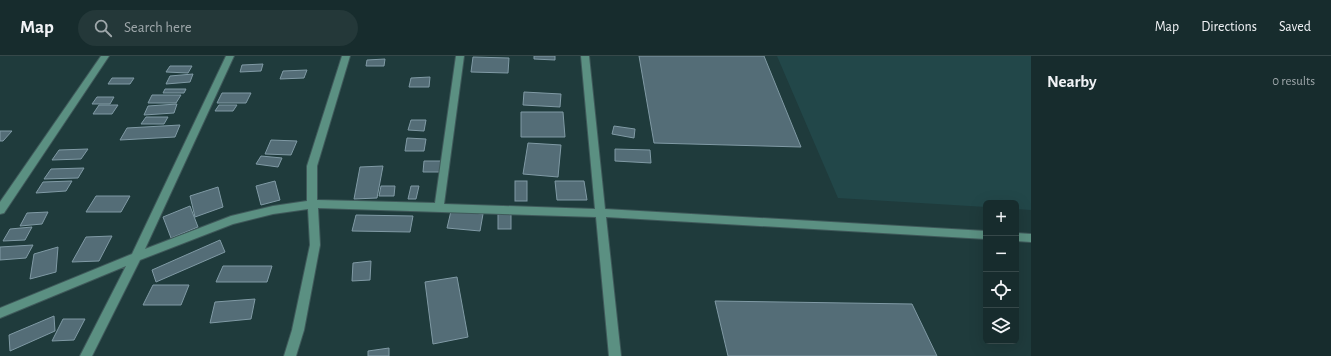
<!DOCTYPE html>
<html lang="en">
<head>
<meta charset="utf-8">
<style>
  :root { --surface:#172c2d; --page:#243839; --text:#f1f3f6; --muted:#9ea7aa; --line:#364849 }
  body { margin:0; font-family:"Alegreya Sans",sans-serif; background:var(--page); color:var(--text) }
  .controls { position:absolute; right:12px; bottom:12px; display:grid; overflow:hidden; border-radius:6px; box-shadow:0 4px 16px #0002 }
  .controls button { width:36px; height:36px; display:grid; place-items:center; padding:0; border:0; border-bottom:1px solid var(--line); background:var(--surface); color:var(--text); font:20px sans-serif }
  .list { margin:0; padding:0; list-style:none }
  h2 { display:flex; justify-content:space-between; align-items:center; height:52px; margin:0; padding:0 16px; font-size:17px }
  h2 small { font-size:13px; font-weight:400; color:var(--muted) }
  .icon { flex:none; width:22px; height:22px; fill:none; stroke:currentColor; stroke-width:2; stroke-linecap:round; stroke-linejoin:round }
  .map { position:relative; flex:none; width:1031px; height:300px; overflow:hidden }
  header { display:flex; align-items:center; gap:24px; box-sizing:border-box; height:56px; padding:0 20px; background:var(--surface); border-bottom:1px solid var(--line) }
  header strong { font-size:19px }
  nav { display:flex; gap:22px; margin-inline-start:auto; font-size:14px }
  .search { width:280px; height:36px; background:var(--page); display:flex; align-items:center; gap:10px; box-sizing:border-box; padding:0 14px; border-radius:22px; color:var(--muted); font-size:15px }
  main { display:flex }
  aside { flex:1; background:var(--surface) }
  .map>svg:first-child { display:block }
  .built { fill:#224749 }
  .building { fill:#546d77; stroke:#809aa5 }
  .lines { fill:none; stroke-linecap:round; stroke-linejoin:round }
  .minor-casing { stroke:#3f595a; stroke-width:2 }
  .minor { fill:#5b9082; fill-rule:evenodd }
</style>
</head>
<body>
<header>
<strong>Map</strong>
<div class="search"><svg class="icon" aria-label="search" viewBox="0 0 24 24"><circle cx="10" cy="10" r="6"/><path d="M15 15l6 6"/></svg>Search here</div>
<nav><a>Map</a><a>Directions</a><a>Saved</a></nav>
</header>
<main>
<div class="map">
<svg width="1031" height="300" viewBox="0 0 1031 300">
  <rect width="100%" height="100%" fill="#1f3b3c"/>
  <path class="built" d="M777,0h254v154l-15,-1v-6h-30v4l-148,-9z"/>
  <g class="building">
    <path d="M534,0h21v4l-21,-1z"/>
    <path d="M639,0h125l37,91 -147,-4z"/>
    <path d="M473,1l36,1 -1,15 -37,-1z"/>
    <path d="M385,3l-1,7h-18l1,-6z"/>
    <path d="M263,8l-2,7 -21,1 2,-7z"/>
    <path d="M170,10h22l-4,7 -22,-1z"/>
    <path d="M307,14l-3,8 -24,1 3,-8z"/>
    <path d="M193,18l-3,8 -24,2 4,-8z"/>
    <path d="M430,21l-1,10h-20l2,-9z"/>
    <path d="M112,22h22l-4,6h-22z"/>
    <path d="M165,33h21l-2,4h-21z"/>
    <path d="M524,36l37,2 -1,13 -37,-2z"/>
    <path d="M222,37h29l-5,10h-29z"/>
    <path d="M152,39h29l-5,8h-28z"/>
    <path d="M97,41h17l-4,7h-18z"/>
    <path d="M177,48l-3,9 -30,2 4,-9z"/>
    <path d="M99,49h19l-6,9h-19z"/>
    <path d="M219,49h18l-4,6h-18z"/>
    <path d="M521,56h42l2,25h-44z"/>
    <path d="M146,61h22l-4,7h-23z"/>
    <path d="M411,64h15l-2,11 -16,-1z"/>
    <path d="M180,69l-5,12 -55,3 7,-12z"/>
    <path d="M614,70l21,3 -1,9 -22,-4z"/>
    <path d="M0,75h12l-9,10h-3z"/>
    <path d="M407,82l19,1 -2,12h-19z"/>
    <path d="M271,84l26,1 -6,14 -26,-1z"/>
    <path d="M528,87l33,2 -3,32 -35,-3z"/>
    <path d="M88,93l-7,10 -29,1 7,-10z"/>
    <path d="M615,93l35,1 1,13 -36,-2z"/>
    <path d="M261,100l21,2 -4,9 -22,-3z"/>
    <path d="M424,105h17l-1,11h-17z"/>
    <path d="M383,110l-6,32 -23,1 6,-32z"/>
    <path d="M84,112l-6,10 -34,1 7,-10z"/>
    <path d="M72,125l-6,10 -30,2 7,-11z"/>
    <path d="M275,125l5,19 -19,5 -5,-19z"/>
    <rect x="515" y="125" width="12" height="20"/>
    <path d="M555,125h29l3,19h-30z"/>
    <path d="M381,130h14l-1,10h-15z"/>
    <path d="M411,130h8l-3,13h-8z"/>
    <path d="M218,131l5,20 -28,10 -5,-21z"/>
    <path d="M96,140h34l-9,16h-35z"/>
    <path d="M190,150l8,21 -27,11 -8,-21z"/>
    <path d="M451,155l32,3 -3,17 -33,-3z"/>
    <path d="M48,156l-6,12 -22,2 7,-13z"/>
    <rect x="498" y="158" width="13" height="15"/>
    <path d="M356,159l57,1 -3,16 -58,-1z"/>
    <path d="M32,171l-7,13 -22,1 7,-12z"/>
    <path d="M112,180l-13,25 -27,1 14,-25z"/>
    <path d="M220,184l5,12 -69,30 -4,-12z"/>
    <path d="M33,189l-7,13 -26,2v-13z"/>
    <path d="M58,191l-2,25 -26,7 4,-25z"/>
    <path d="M371,205l-1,19 -18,1 1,-18z"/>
    <path d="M223,210h49l-5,16h-51z"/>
    <path d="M457,221l11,60 -35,7 -8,-62z"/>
    <path d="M153,229h36l-8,20h-38z"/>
    <path d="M255,243l-4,20 -41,4 5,-21z"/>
    <path d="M715,245l197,3 25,52h-209z"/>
    <path d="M54,260l1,15 -45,20 -1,-16z"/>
    <path d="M63,263h22l-11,21 -22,1z"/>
    <path d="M389,292v8h-21v-5z"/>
  </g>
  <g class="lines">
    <defs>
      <g id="minor">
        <path d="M101,0h8l-105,157 -4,1v-12z"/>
        <path d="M226,0h8l-89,193 86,-33 42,-10 34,-5v-35l35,-110h8l-33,110v34l118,3 21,-147h8l-20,148 151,5 -14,-153h8l16,153 381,22v8l-380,-22 15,139h-12l-13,-139 -278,-9 2,37 -16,85 -8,26h-12l8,-26 18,-85 -2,-36 -35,5 -40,10 -93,36 -48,96h-12l46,-90 -126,52v-10l132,-54z"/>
        <path d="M1016,177l15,1v8l-15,-1z"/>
      </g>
    </defs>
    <use href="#minor" class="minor-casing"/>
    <use href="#minor" class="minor"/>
  </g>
</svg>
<div class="controls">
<button>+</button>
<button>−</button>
<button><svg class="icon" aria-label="locate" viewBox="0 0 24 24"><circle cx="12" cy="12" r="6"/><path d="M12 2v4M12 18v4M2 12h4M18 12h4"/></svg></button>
<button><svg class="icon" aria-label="layers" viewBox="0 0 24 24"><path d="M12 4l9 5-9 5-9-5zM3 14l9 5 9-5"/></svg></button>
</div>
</div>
<aside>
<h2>Nearby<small>0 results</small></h2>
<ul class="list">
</ul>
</aside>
</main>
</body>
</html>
